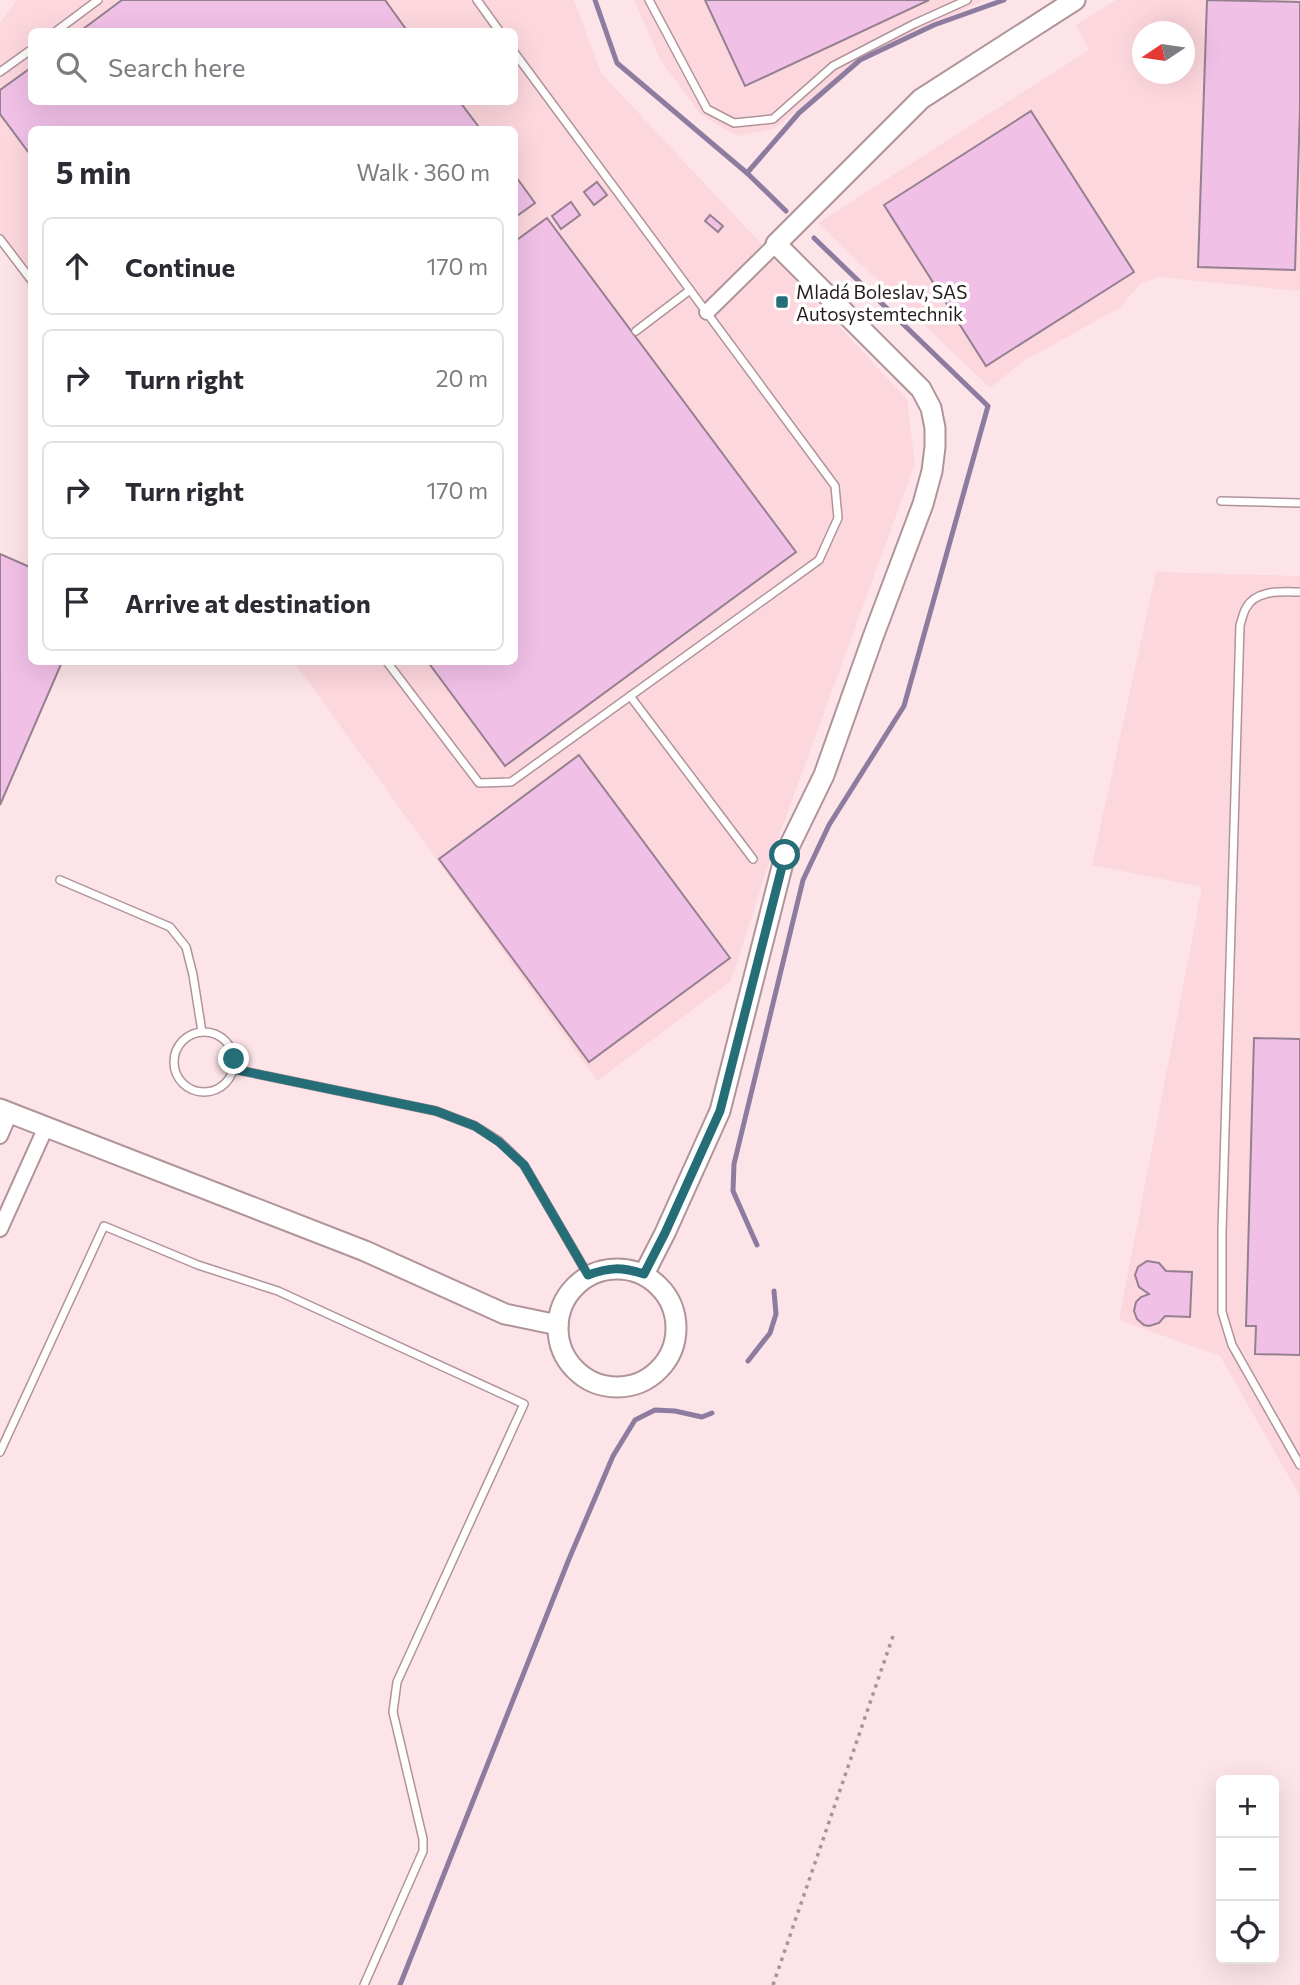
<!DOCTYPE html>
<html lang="en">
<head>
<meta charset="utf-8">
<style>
  :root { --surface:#fff; --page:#f7f7f7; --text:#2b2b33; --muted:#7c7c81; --line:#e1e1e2 }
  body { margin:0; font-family:Commissioner,sans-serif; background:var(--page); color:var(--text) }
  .controls { position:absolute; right:21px; bottom:21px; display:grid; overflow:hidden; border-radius:10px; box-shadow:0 7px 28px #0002 }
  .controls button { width:63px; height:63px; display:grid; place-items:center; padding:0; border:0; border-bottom:2px solid var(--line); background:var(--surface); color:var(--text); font:35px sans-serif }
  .compass { position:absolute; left:1132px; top:21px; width:63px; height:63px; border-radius:50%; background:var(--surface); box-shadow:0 7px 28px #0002; rotate:257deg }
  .stop { position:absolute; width:21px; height:21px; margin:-16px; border:5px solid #256e78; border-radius:50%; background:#fff }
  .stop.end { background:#256e78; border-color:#fff; box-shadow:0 2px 7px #0008 }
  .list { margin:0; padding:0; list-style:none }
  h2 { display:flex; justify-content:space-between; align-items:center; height:91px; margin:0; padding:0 28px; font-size:30px }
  h2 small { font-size:23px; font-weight:400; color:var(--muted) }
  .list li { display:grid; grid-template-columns:46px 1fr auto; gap:21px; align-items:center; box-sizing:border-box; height:98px; margin:0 14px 14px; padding:0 14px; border:2px solid var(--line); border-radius:10px }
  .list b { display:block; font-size:26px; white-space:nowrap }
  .list em { font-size:23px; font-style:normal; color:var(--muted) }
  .icon { flex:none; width:38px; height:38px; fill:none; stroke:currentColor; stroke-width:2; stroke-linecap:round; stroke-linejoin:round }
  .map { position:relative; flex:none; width:1300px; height:1985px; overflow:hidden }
  .search { position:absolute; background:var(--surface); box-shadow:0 7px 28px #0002; left:28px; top:28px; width:490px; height:77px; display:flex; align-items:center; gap:18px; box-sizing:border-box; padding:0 24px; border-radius:10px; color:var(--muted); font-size:26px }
  .panel { position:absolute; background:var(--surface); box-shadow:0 7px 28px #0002; left:28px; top:126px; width:490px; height:539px; border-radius:10px }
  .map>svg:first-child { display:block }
  .built { fill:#fdd7de; fill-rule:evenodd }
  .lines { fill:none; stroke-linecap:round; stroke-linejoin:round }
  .stream { stroke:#8d7ca0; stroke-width:5 }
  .building { fill:#f1c0e7; stroke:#94808f; stroke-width:2 }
  .service-casing { stroke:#b09499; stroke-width:10 }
  .minor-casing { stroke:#b09499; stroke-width:18 }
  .tertiary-casing { stroke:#b09499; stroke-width:23 }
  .path { stroke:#a89599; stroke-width:3.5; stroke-dasharray:3.5 5; stroke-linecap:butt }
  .service { stroke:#fff; stroke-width:7 }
  .minor { stroke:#fff; stroke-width:14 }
  .tertiary { stroke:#fff; stroke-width:19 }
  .route { stroke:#256e78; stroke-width:9 }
  .poi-dot { fill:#256e78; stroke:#fff; stroke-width:2.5 }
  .labels { text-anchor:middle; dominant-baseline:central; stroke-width:7; stroke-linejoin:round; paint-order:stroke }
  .poi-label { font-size:19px; fill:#271c1e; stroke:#fff; text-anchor:start }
</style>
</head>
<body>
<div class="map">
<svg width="1300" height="1985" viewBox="0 0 1300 1985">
  <rect width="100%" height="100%" fill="#fce4e8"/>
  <g class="built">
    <path d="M17,0h557l27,73 306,326 8,65 -147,402 -37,115 -134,100 -303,-419h220v-532h-482l-1,161 -31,-46v-222zM32,32h482v70h-482z"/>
    <path d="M634,0h351l-130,62 -81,67 -37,7 -37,-22 -40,-55z"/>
    <path d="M1116,0h184v291l-142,-14 -19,8 -18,22 -99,55 -32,26 -172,-165 271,-173 -13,-25zM1142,32h42v42h-42z"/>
    <path d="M1156,572l144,4v920l-80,-140 -101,-36 83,-433 -110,-22z"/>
  </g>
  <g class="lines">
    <g class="stream">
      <path d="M595,0l22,63 130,110 39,38"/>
      <path d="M747,173l52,-60 61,-53 74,-35 70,-25"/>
      <path d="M757,1245l-24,-54 1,-27 69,-284 26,-55 75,-119 84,-300 -174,-168"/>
      <path d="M748,1361l22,-28 6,-19 -2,-23"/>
      <path d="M400,1985l169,-426 44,-103 22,-36 20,-10 20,1 27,6 10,-4"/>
    </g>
  </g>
  <g class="building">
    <path d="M122,0h263l23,32h-329z"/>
    <path d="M705,0h224l-184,86z"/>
    <path d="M1207,0l93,2v106l-5,162 -97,-3z"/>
    <path d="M32,67v35h428l21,28h-449v27l-32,-43v-24z"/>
    <path d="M1031,111l103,161 -148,94 -102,-161z"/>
    <path d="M514,174l21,29 -21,15z"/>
    <path d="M597,182l10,13 -13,10 -10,-13z"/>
    <path d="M571,202l9,13 -19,14 -9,-13z"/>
    <path d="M710,215l13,11 -5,6 -13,-11z"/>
    <path d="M547,218l249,334 -291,214 -77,-104h86v-420z"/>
    <path d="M0,554l32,14v94h30l-62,143z"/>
    <path d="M579,755l151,203 -141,104 -150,-203z"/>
    <path d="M1254,1038l46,1v316l-45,-1 1,-28h-10z"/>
    <path d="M1147,1261l12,2 7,8 26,1 -2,45 -25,-1 -6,7 -10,3 -5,-1 -7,-6 -3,-8 2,-9 5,-5 8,-3 -10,-7 -4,-12 3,-8z"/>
  </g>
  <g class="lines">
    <defs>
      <g id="service">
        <path d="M477,0l23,32"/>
        <path d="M649,0l58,109 27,14 39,-4 60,-53 81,-42 53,-24"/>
        <path d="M55,32l43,-32"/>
        <path d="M0,72l32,-23"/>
        <path d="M0,239l32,42"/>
        <path d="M636,331l54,-41"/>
        <path d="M1221,501l79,2"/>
        <path d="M1300,592c-18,0 -44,-3 -54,16 -3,5 -4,12 -6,17l-18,607v80l10,33 68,120"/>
        <path d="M387,662l92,121 32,-1 308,-222 19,-42 -3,-32 -321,-434"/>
        <path d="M630,696l123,163"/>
        <path d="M60,880l110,47 16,20 7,28 9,57"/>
        <circle cx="204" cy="1062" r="30"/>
        <path d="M233,1069l203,42 39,15 24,15 25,24 64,110"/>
        <path d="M0,1452l104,-226 94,39 80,26 246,113 -127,278 -4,30 30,127v12l-59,134"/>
      </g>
      <g id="minor">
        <path d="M707,312l69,-68"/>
        <path d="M0,1136l10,-23"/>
        <path d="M0,1229l46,-102"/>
      </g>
      <g id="tertiary">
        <path d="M0,1109l365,142 140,63 53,11"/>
        <circle cx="617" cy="1328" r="59"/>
        <path d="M644,1274l21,-41 55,-122 65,-256 39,-80 49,-138 50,-133 9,-33 3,-24v-19l-4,-20 -10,-19 -145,-145 145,-145 154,-99"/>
      </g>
    </defs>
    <use href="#service" class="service-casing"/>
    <use href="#minor" class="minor-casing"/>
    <use href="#tertiary" class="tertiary-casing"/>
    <path class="path" d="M773,1985l120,-349"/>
    <use href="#service" class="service"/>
    <use href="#minor" class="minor"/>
    <use href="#tertiary" class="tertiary"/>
  </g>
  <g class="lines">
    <path class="route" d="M234,1059l-1,10 203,42 39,15 24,16 25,23 64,110c22,-8 33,-8 56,-1l21,-41 55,-122 65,-256"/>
  </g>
  <rect class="poi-dot" x="775" y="295" width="14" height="14" rx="3.5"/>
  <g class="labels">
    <g class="poi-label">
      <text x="796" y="291">Mladá Boleslav, SAS<tspan x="796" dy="22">Autosystemtechnik</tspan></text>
    </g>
  </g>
</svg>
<div class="controls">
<button>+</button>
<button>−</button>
<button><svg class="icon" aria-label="locate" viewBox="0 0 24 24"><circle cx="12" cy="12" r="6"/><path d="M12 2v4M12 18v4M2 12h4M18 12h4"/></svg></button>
</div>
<svg class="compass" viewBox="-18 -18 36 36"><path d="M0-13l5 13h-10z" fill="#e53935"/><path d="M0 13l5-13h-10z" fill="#7c7c81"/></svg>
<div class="stop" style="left:785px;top:855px"></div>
<div class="stop end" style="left:234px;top:1059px"></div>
<div class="search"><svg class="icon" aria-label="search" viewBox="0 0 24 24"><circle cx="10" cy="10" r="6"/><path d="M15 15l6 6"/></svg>Search here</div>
<section class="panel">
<h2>5 min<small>Walk · 360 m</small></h2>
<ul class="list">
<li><svg class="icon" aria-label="ahead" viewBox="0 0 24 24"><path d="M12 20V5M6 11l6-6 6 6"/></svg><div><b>Continue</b></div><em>170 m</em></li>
<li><svg class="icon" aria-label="right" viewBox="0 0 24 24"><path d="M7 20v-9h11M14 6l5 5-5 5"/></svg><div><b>Turn right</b></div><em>20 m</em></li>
<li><svg class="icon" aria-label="right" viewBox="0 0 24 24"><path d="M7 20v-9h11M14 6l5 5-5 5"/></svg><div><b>Turn right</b></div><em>170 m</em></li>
<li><svg class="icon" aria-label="arrive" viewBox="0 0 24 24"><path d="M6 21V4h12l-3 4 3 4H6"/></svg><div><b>Arrive at destination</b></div></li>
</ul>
</section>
</div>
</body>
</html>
